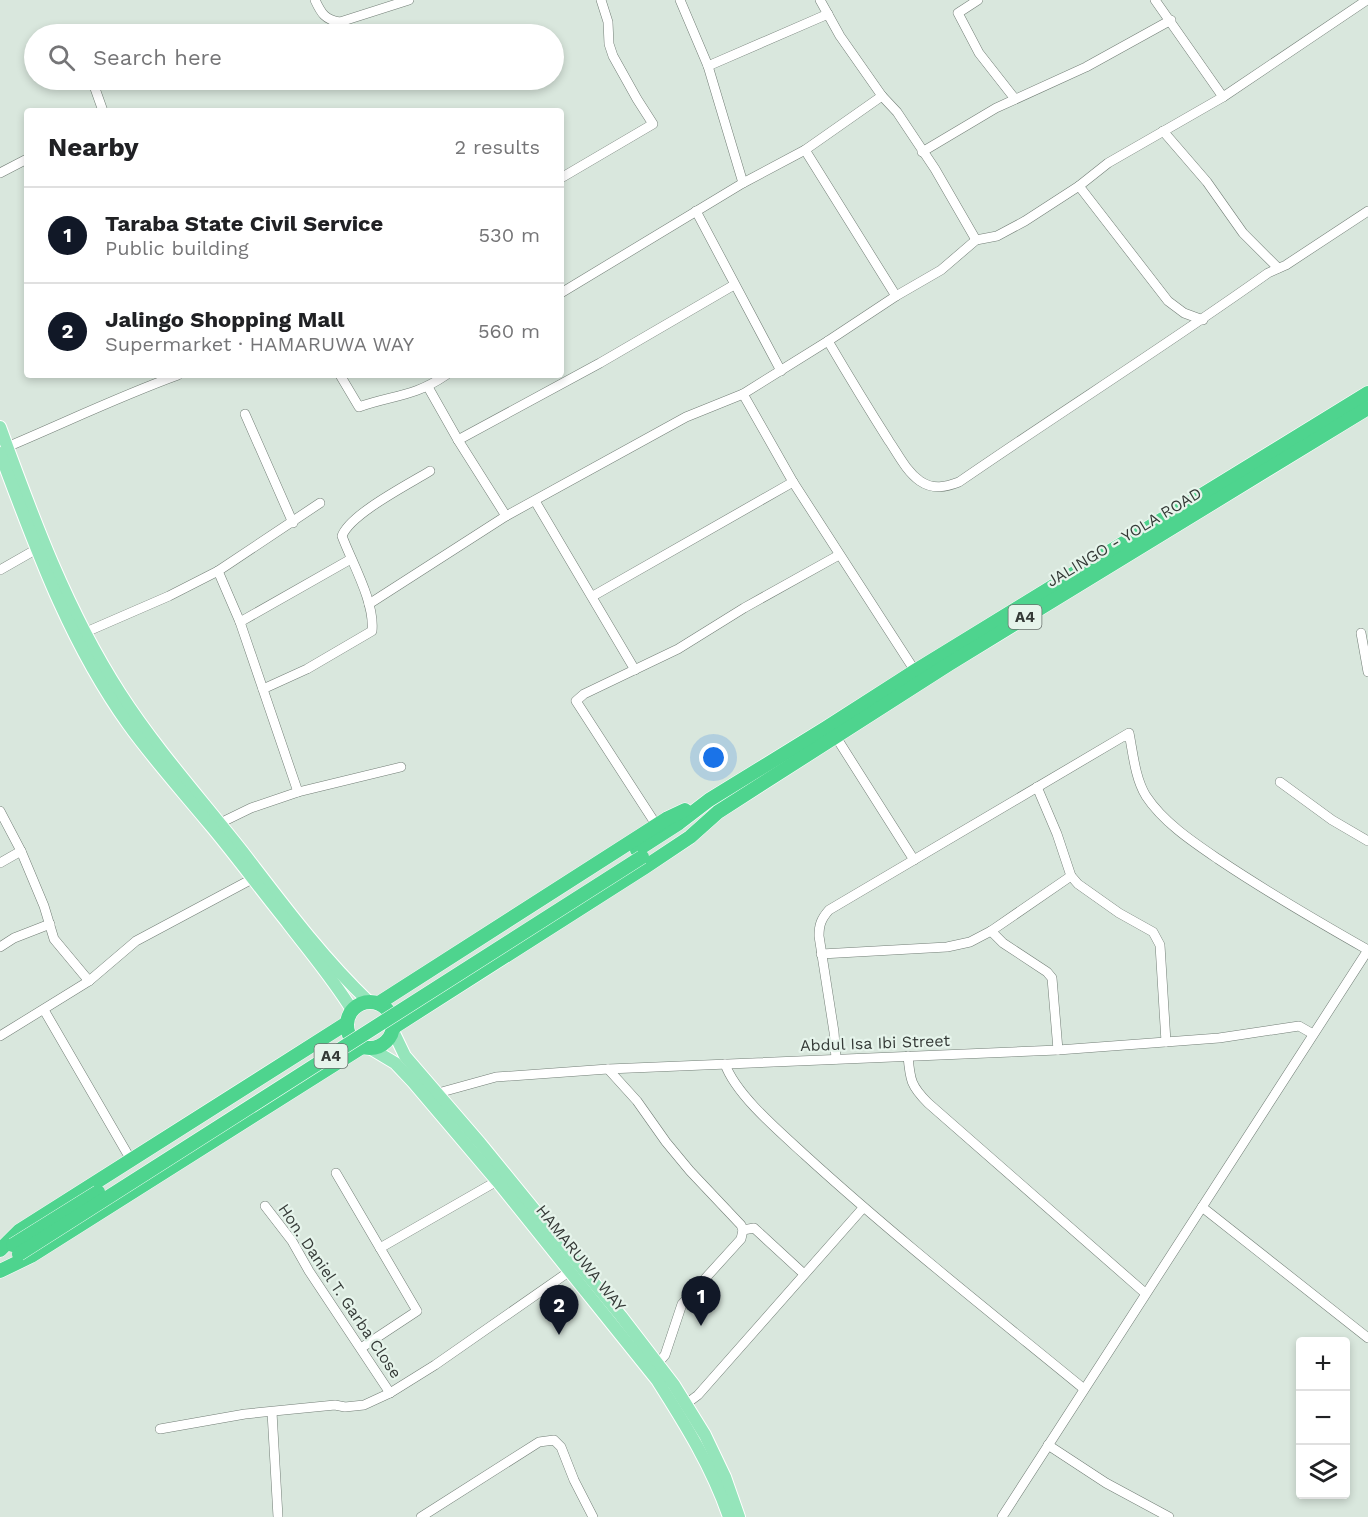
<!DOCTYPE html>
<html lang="en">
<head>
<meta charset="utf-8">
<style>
  :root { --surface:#fff; --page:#f2f2f2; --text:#202124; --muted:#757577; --line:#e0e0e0; --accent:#111827 }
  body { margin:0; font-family:"Work Sans",sans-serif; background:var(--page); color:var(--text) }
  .controls { position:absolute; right:18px; bottom:18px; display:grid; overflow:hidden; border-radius:6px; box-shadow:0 3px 9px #0003 }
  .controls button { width:54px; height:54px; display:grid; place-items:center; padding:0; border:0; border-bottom:2px solid var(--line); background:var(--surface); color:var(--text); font:30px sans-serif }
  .you { position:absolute; left:714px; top:758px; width:21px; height:21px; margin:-15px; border:4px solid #fff; border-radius:50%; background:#1a73e8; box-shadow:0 0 0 9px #1a73e833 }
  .badge { display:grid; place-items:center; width:39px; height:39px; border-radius:50%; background:var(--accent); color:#fff; font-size:20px; font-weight:700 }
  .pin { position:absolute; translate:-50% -50px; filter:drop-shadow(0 2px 3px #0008) }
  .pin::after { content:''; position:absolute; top:32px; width:21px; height:18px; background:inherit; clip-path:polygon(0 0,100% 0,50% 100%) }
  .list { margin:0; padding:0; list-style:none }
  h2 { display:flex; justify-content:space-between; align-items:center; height:78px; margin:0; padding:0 24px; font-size:26px }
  h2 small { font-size:20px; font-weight:400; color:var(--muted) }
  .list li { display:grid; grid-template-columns:39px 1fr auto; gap:18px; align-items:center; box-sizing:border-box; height:96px; padding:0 24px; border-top:2px solid var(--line) }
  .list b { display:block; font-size:22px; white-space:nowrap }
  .list p { margin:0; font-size:20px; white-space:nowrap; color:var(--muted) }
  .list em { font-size:20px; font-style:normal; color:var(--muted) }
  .icon { flex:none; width:33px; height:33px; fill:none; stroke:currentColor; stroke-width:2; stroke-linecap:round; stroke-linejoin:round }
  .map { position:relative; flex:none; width:1368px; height:1517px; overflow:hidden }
  .search { position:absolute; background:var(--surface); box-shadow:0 3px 9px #0003; left:24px; top:24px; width:540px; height:66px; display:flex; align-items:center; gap:15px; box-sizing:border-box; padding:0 21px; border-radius:33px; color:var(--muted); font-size:22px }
  .panel { position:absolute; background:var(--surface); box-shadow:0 3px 9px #0003; left:24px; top:108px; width:540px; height:270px; border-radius:6px }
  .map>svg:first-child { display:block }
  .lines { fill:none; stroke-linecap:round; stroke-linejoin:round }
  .minor-casing { stroke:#727e76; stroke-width:10 }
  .major-casing { stroke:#fff; stroke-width:14 }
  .highway-casing { stroke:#fff; stroke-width:15 }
  .minor { stroke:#fff; stroke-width:9 }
  .major { stroke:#95e5bb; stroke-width:12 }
  .highway { stroke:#4ed48e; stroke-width:14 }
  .highway-bridge-casing { stroke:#fff; stroke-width:15; stroke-linecap:butt }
  .highway-bridge { stroke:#4ed48e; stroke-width:14 }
  .labels { text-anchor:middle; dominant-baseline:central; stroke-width:4.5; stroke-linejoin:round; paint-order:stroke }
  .shield { fill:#e6f4eb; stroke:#6a726d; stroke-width:1.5 }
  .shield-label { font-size:15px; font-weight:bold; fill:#353a37 }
  .street-label { font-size:16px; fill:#353a37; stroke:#e6f4eb }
</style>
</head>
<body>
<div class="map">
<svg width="1368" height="1517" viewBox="0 0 1368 1517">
  <rect width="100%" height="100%" fill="#d9e7dd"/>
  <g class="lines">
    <defs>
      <g id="minor">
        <path d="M315,0c6,13 10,20 25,22l69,-22"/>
        <path d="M680,0l28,66 35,117"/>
        <path d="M820,0l20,36 42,60 15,16 38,57 41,71"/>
        <path d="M978,0l-20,13 21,40 36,46"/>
        <path d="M1155,0l68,97"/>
        <path d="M75,30l2,4"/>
        <path d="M708,66l120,-52"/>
        <path d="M92,80l11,31"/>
        <path d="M1163,131l44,51 36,51 35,35"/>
        <path d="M805,150l91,146"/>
        <path d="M922,152l74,-44 90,-41 85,-47"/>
        <path d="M0,173l27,-14"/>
        <path d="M561,178l92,-54 -16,-25 -24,-43 -4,-12 -1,-22 -7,-22"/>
        <path d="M1079,186l89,115 16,12 19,7"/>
        <path d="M696,211l85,160"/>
        <path d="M561,293l182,-110 62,-33 77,-54"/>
        <path d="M828,341c20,34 40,67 61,100 9,13 17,30 31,40 13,9 26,6 39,1 103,-71 208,-137 309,-209l18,-8 82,-54"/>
        <path d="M340,375l19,32c34,-12 55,-10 87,-32"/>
        <path d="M428,387l30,53 48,76"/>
        <path d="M743,394l50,88 122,189"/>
        <path d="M245,414l48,109"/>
        <path d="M458,440l142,-77 134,-78"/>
        <path d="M7,447c57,-24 113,-51 171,-72"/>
        <path d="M535,501l100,169"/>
        <path d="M0,570l42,-24"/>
        <path d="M593,596l200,-114"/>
        <path d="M369,604l137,-88 180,-99 57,-23 85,-53 68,-45 45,-26 35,-30 21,-4 28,-15 54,-35 29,-23 115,-66 144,-97"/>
        <path d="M240,622l111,-63"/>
        <path d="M86,632l83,-36 49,-25"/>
        <path d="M1361,633l7,39"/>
        <path d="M263,689l44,-20 65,-38c3,-29 -20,-68 -30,-95 8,-22 67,-52 88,-65"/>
        <path d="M836,737l78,123"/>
        <path d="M1280,782l52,38 36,21"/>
        <path d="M1037,787l20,47 14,42 7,8 41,29 34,19 7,13 6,97"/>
        <path d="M298,792l103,-25"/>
        <path d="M0,811l21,40 23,55 10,33 35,42"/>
        <path d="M214,826l37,-18 47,-16 -58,-170 -22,-51 102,-68"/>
        <path d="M657,826l-81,-125 8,-7 94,-45 66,-41 95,-53"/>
        <path d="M0,863l21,-12"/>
        <path d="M991,931l12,12 44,29 5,6 6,72"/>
        <path d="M0,947l14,-9 36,-14"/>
        <path d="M821,954l126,-7 23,-5 21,-11 80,-55"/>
        <path d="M44,1010l87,150"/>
        <path d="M0,1036l89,-55 47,-40 116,-62"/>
        <path d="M908,1056c2,24 3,30 20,47l217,190"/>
        <path d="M836,1059l-2,-27 -15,-96c0,-11 2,-17 10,-26l300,-177c4,20 6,45 17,63 17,26 47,46 72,63 49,33 99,62 150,91l-366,567"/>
        <path d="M725,1064c11,31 55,68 80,91 90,82 185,157 279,234"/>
        <path d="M608,1069l29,32 29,41 24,29 51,54 2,5 -2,9 -59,65 -17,51 -7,8"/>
        <path d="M438,1093l58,-16 112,-8 450,-19 161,-12 80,-12 14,8"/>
        <path d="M336,1173l81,138 -56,37"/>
        <path d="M265,1206l27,35 17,30 81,122"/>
        <path d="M1202,1207l166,131"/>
        <path d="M743,1230l11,-2 50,46"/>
        <path d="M380,1248l117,-67"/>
        <path d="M686,1404l12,-9 165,-187"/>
        <path d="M272,1412l6,105"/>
        <path d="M160,1429l85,-15 90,-9 10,2 19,-2 26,-12 45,-28 135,-94"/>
        <path d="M1048,1445l58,38 63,34"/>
        <path d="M421,1517l118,-75 15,-2 7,7 13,33 19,37"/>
      </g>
      <g id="major">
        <path d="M0,427c33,91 67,184 120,266 36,56 81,106 122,158 40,52 79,105 126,150"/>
        <path d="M0,453c35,93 69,189 128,271 25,35 55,68 83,102 26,31 50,64 76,96 22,29 46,57 65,88"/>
        <path d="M393,1031l12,25 75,87 141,173 53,69 31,50 20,42 14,40"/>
        <path d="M370,1048l25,15 18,19 84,99 160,199c28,44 55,87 72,137"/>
      </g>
      <g id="highway">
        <path d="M637,850l42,-27 30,-23 117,-72 89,-57 453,-278"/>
        <circle cx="370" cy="1025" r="23"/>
        <path d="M379,1003l289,-185 17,-8"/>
        <path d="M394,1027l251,-160 45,-30 28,-25 231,-148 419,-256"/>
        <path d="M0,1250l19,-19 328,-208"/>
        <path d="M0,1271l31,-15 331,-209"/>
      </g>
    </defs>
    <use href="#minor" class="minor-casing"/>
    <use href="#major" class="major-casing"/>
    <use href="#highway" class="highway-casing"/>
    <use href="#minor" class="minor"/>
    <use href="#major" class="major"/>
    <use href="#highway" class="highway"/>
    <defs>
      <g id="highway-bridge">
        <path d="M13,1245l85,-53"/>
        <path d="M19,1254l623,-397"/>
      </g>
    </defs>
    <use href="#highway-bridge" class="highway-bridge-casing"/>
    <use href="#highway-bridge" class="highway-bridge"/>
  </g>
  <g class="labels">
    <g class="shield">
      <rect x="1008.5" y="605" width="33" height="24" rx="4.5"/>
      <rect x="314.5" y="1044" width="33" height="24" rx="4.5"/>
    </g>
    <g class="shield-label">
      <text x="1025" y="617">A4</text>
      <text x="331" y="1056">A4</text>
    </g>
    <g class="street-label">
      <text transform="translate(1124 537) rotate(-31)">JALINGO - YOLA ROAD</text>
      <text transform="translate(875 1043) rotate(-2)">Abdul Isa Ibi Street</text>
      <text transform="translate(581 1258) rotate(51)">HAMARUWA WAY</text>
      <text transform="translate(340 1291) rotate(56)">Hon. Daniel T. Garba Close</text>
    </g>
  </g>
</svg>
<div class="controls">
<button>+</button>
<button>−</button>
<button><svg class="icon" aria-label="layers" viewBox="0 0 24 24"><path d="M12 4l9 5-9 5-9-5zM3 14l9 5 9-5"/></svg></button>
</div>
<div class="you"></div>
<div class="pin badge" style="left:701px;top:1326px">1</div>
<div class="pin badge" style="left:559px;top:1335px">2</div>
<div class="search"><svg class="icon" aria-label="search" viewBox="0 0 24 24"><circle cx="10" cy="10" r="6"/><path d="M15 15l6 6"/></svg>Search here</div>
<section class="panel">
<h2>Nearby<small>2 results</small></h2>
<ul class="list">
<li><span class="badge">1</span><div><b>Taraba State Civil Service</b><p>Public building</p></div><em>530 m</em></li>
<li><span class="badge">2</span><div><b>Jalingo Shopping Mall</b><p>Supermarket · HAMARUWA WAY</p></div><em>560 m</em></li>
</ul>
</section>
</div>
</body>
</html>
